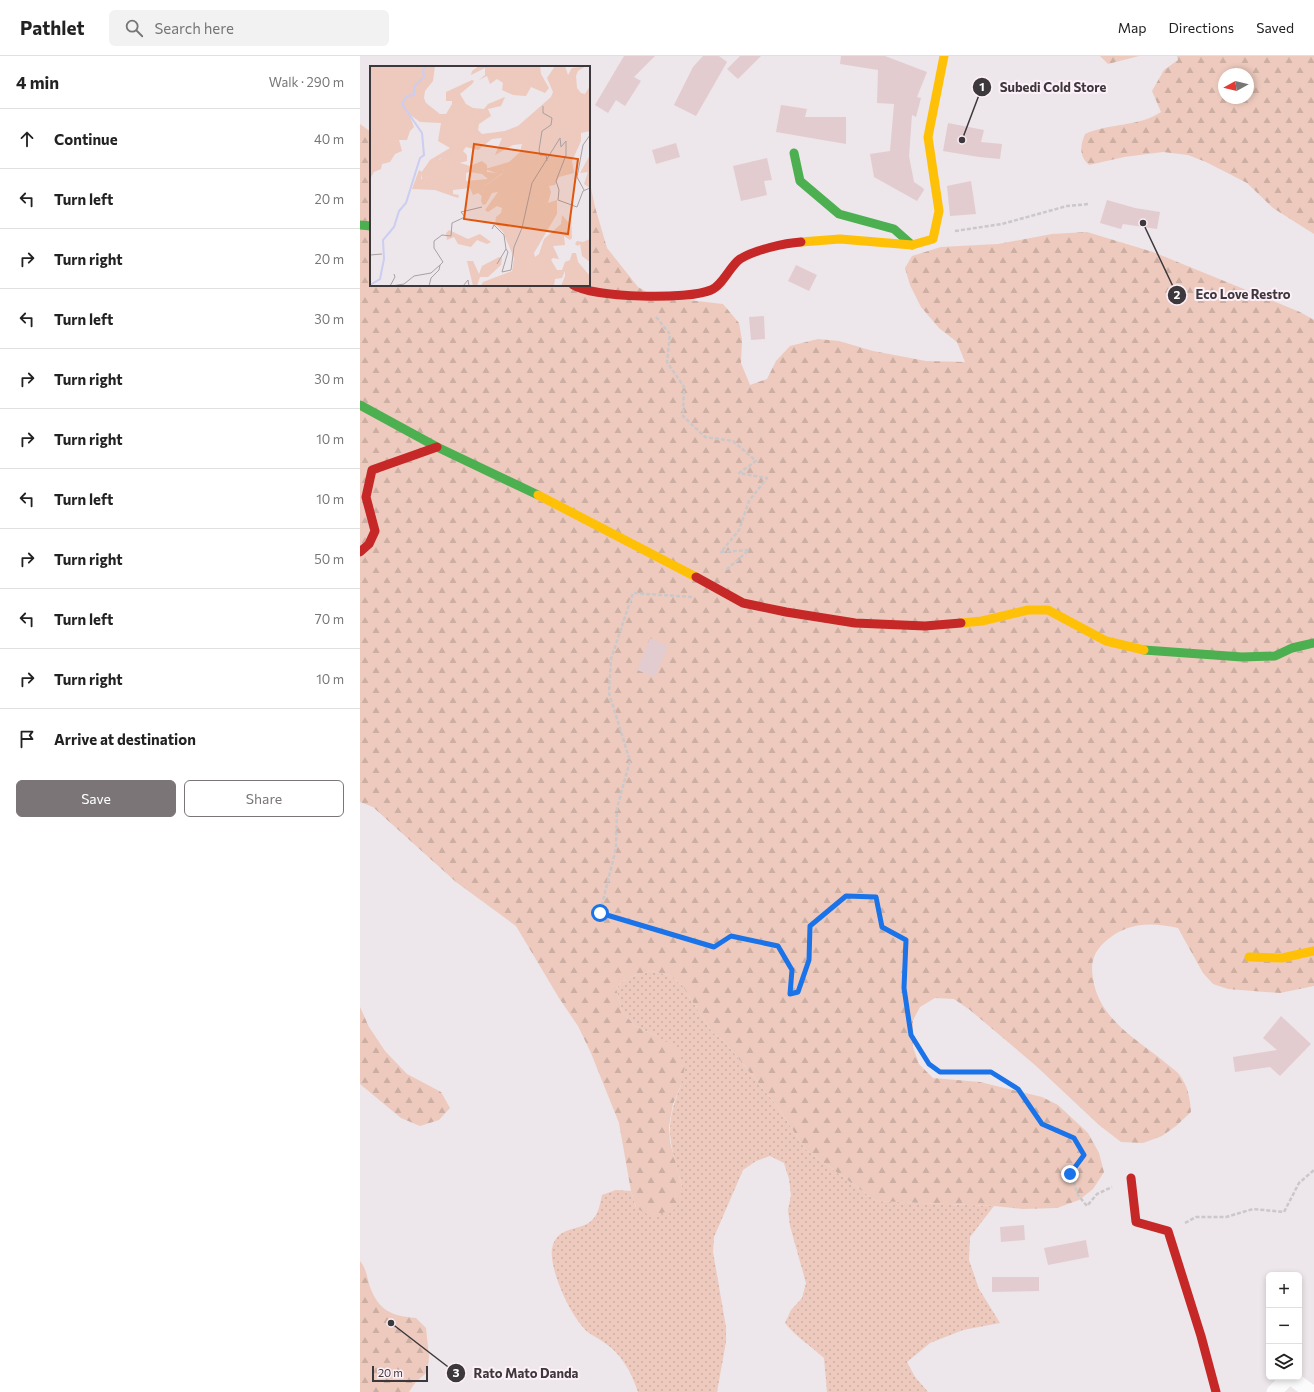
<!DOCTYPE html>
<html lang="en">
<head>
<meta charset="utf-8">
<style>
  :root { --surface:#fff; --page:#f2f2f2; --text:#222; --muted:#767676; --line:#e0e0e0; --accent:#7b7578 }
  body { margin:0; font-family:Commissioner,sans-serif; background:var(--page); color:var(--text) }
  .controls { position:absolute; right:12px; bottom:12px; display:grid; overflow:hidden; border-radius:6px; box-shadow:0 2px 6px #0003 }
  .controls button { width:36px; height:36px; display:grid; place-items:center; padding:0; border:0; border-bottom:1px solid var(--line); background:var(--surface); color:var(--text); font:20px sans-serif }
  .compass { position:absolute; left:858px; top:12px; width:36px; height:36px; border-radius:50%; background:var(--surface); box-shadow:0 2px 6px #0003; rotate:262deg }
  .scale { position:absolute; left:12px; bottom:10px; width:56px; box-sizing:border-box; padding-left:4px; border:2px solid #3d383b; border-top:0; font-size:11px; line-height:14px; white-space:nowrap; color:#3d383b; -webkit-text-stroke:3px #fdf0f8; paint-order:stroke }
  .stop { position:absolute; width:12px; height:12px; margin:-9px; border:3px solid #1a73e8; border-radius:50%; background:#fff }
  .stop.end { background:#1a73e8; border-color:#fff; box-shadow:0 1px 4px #0008 }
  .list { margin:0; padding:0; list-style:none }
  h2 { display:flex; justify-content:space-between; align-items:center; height:52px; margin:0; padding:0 16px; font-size:17px }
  h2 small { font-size:13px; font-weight:400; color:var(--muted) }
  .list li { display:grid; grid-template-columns:26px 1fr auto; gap:12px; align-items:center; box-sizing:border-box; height:60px; padding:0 16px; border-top:1px solid var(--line) }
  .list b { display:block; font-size:15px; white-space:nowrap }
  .list em { font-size:13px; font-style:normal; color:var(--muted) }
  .actions { display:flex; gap:8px; padding:12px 16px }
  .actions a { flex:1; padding:9px 0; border:1px solid var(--accent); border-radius:6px; text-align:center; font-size:14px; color:var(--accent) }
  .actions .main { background:var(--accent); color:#fff }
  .icon { flex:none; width:22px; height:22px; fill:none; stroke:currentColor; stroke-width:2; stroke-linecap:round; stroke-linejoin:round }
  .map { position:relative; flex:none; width:954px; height:1336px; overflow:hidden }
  header { display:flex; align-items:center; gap:24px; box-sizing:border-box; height:56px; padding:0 20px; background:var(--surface); border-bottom:1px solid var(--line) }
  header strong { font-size:19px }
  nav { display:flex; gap:22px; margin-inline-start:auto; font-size:14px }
  .search { width:280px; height:36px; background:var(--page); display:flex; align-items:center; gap:10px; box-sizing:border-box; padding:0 14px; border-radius:6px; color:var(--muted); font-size:15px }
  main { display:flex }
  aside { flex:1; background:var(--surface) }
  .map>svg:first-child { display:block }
  .grass { fill:url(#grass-dots) }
  .forest { fill:url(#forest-firs); fill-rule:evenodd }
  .building { fill:#e3ccd0 }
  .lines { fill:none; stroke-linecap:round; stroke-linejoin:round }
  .path { stroke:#cac8ca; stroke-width:2.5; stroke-dasharray:4 2; stroke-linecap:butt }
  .street { stroke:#fcfbfc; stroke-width:15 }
  .fast { stroke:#4caf50; stroke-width:9 }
  .slow { stroke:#ffc107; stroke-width:9 }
  .jam { stroke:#c62828; stroke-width:9 }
  .route { stroke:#1a73e8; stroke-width:5 }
  .inset-river { fill:none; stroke:#cbcdf2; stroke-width:2 }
  .inset-road { fill:none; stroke:#a7a0a4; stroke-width:1 }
  .view { fill:#df570e; fill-opacity:0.15; stroke:#df570e; stroke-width:2 }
  .inset-edge { fill:none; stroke:#3d383b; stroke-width:2 }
  .leader { fill:none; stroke:#3d383b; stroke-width:1.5 }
  .callout-dot { fill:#3d383b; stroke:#fdf0f8; stroke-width:1.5 }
  .mark-label { font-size:12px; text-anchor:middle; font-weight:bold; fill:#fff }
  .callout-label { font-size:13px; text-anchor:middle; font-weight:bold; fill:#3d383b; stroke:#fdf0f8; stroke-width:4; stroke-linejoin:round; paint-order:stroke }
</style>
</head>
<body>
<header>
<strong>Pathlet</strong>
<div class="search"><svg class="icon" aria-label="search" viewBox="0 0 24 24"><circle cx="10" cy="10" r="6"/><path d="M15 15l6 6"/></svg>Search here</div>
<nav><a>Map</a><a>Directions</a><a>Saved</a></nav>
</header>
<main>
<aside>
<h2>4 min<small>Walk · 290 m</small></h2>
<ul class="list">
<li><svg class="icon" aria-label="ahead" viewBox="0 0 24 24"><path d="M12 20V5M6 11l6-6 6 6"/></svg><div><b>Continue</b></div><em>40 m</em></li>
<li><svg class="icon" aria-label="left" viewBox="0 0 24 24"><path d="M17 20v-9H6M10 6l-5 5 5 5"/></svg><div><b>Turn left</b></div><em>20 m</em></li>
<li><svg class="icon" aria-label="right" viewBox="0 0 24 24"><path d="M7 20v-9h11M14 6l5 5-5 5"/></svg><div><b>Turn right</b></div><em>20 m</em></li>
<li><svg class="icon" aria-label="left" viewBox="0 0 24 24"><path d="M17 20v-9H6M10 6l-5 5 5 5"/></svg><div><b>Turn left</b></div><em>30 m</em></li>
<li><svg class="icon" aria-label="right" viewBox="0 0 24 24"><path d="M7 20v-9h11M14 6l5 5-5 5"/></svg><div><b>Turn right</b></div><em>30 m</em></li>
<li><svg class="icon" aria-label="right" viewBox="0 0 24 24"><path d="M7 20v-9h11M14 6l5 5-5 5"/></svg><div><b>Turn right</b></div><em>10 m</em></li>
<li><svg class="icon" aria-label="left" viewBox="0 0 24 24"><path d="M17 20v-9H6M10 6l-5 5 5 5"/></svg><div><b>Turn left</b></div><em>10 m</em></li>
<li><svg class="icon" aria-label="right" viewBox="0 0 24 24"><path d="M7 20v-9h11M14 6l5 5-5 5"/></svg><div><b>Turn right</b></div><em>50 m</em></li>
<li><svg class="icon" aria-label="left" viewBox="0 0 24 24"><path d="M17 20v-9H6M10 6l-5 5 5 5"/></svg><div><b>Turn left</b></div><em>70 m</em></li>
<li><svg class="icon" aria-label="right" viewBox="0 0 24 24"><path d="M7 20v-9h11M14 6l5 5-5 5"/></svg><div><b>Turn right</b></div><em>10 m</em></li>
<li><svg class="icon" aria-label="arrive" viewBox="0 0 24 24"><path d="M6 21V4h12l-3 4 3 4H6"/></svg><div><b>Arrive at destination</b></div></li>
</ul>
<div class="actions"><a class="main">Save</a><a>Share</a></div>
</aside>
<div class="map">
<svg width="954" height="1336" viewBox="0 0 954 1336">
  <defs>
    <pattern id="grass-dots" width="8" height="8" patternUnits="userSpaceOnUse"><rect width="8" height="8" fill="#edcabd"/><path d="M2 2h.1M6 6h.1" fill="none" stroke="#ccaea3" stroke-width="1.8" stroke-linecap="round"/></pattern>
    <pattern id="forest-firs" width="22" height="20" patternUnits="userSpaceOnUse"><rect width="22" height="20" fill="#edcabd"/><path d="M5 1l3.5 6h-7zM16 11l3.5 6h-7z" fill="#ccaea3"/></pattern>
  </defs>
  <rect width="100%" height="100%" fill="#ede6ea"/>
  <path class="grass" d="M291,915l18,4 13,10 30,47 13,10 53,65 27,42 71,52 118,5 -24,31 -1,23 10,29 21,34 -37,7 -33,13 -23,19 8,15 13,15h-101l-3,-34c-13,-12 -28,-21 -39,-35l6,-13 11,-12 4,-15 -16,-57 -2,-16 3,-15 -2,-16 -5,-16 -14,-7 -14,5 -13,9 -29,67 -1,15 13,75v15l-9,50h-79c-7,-21 -17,-39 -36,-51 -4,-3 -9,-5 -13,-8 -17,-13 -40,-63 -37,-84 4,-23 27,-18 38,-27 8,-6 10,-17 12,-27l14,-5 15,1 5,17 46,-22c-12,-44 -19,-57 -1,-101l-24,-49 -22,-10 -13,-15 -6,-23 11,-10z"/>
  <g class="forest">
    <path d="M740,0h39l-31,8z"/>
    <path d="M817,0h137v178l-41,-26 -26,-25 -41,-21 -18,-7 -25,-3 -39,5 -35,8c-10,-9 -9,-19 -4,-31 24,-11 54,-7 76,-22l-9,-21 12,-21 14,-10zM864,18h24v24h-24z"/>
    <path d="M0,68l11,8v153h218v-106l6,28 12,41 31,39 16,9 69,8 16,19 3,17 -1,23 9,22 17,-6 9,-18 14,-15 28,-7 21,2 34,10 53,10 39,1 -8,-20 -18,-14 -18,-21 -11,-22 -5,-17 7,-12 29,-9 57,-3 54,-10 35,-2 66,20 147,60 14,8v666l-34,7 -52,-4 -15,-5 -10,-11 -25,-45c-26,-6 -50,-6 -71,12 -13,11 -17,22 -14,38 5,39 40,59 68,81 5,5 12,9 17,14 10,12 12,25 13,39l-15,14 -14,10 -19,7 -22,-1 -22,-17 -64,-60 -65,-55 -16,-11 -19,-1 -15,9 -7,13v27l6,17 14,14 47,4 62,15 16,8 30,28 11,20 5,19 -11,17 -14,11 -22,8 -34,1 -29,-3 -118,-5 -71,-52 -27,-42 -53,-65 -13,-10 -30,-47 -13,-10 -18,-4 -24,7 -11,10 6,23 13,15 22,10 19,12 9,18 -4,19 -8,19 -4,22 1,16 12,44 -6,23 -25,7 -15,-8 -5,-17 -12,-68 -28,-70 -13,-27 -19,-28 -43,-72 -60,-44 -83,-75 -13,-5z"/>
    <path d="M0,951l9,20 16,24 22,23 34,18 9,16 -11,12 -19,6 -19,-8 -41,-34z"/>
    <path d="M0,1205c7,9 7,17 10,26 9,24 22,29 46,31l10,10 3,29 -2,15 -12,11 -6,9h-49z"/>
  </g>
  <g class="building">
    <path d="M264,0h31l-21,21 7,4 -16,25 -9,-6 -8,13 -13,-8z"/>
    <path d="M343,0h16l8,6 -31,54 -22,-11 19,-38z"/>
    <path d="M380,0h21l-23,23 -11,-10z"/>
    <path d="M481,0h44l42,16 -10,25 4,1 -5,19 -4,-2 -3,41 5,26 9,6 1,2 -7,11 -43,-24 -4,-23 20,-3 4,-47 -17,-1 1,-33 -38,-6z"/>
    <path d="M421,49l26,4 -2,8h41v27l-70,-12z"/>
    <path d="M588,67l36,7 -3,12 21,2 -2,15 -21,-2 -36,-6z"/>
    <path d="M316,87l4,14 -24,7 -4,-14z"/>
    <path d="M407,102l5,22 -8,1 3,14 -26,6 -8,-35z"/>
    <path d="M611,125l5,33 -26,2 -3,-30z"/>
    <path d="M747,144l28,8 25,4 -3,17 -34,-5 -2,5 -21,-6z"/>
    <path d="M436,209l21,10 -8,16 -21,-10z"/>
    <path d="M404,260l1,23 -14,1 -2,-23z"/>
    <path d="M290,582l18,8 -13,31 -18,-7z"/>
    <path d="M921,960l30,28 -31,32 -10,-9 -35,5 -2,-15 44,-7 -14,-12z"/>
    <path d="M664,1169l1,15 -24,2 -1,-15z"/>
    <path d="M726,1184l3,17 -41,8 -4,-17z"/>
    <path d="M632,1221h47v14l-47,1z"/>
  </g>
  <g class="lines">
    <g class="path">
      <path d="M595,175l47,-7 65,-18 22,-2"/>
      <path d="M296,261l14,17 -3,28 17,25 -1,29 22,21 28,4 23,20 -17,12 28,5 -18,23 -10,29 -18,22 28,-2 -24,21"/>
      <path d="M332,541l-59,-4 -22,66 -2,34 21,68 -13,47 -1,40 -16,65 113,34 18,-10 47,9 14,24 -2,24 8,-1 11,-33 1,-34 36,-30 30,1 6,30 24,13 -2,48 7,47 18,29 11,8h51l27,17 24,35 32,14 10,17 -13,19 7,21 9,11 10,-12 15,-7"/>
      <path d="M825,1167l11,-6h30l27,-8 31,3 15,-29 15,-13"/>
    </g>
    <g class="street">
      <path d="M930,1321l21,15"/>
      <path d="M914,1336l15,-15"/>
    </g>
    <g class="fast">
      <path d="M434,97l6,28 39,33 55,15 18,16"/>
      <path d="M0,169l11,1"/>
      <path d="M0,349l77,42 101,48"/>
      <path d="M784,594l98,7 33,-1 17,-8 22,-5"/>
    </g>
    <g class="slow">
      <path d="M441,186l39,-3 72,6 21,-6 6,-28 -11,-74 16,-81"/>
      <path d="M178,439l158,82"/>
      <path d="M601,567l21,-2 46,-11h20l58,31 38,9"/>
      <path d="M889,901l33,1 32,-7"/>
    </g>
    <g class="jam">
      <path d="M213,229c22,13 115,15 138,5 11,-4 19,-24 29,-31 14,-9 45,-16 61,-17"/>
      <path d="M0,496l9,-8 6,-13 -9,-34 6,-27 65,-23"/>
      <path d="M336,521l47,26 43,9 69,11 70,3 36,-3"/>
      <path d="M771,1122l5,44 32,9 33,105 15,56"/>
    </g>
  </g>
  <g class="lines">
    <path class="route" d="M240,857l114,34 17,-11 47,10 14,24 -2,24 8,-2 11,-32 1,-34 36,-30 30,1 6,30 24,13 -2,48 7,47 18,29 11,8h51l27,17 24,35 32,14 10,17 -14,19"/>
  </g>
  <g transform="translate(10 10)">
    <rect width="220" height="220" fill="#ede6ea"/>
    <path d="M220,89v33l-6,-4 4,-12 -8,1zM71,92l6,2v6l10,-4 13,4 12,-5 5,4v7l9,1 7,-4 1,3 -21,15 -1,9 -4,-3 -5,2 -3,-7 -17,2v4l6,1 -1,3 -23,-8 -23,-1 7,-19 3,2 -1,7 5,-1zM99,106l13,2 6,5 -22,2v-8z" fill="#edcabd" fill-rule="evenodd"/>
    <path d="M0,0h65l-2,15 -8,10 -1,7 2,5 14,11h6l6,-10v-3h-6v-9l26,-12 2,1 -2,3 -12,10 6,10 7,4 11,1 4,-5 17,-7 -4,9 -13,3 3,7 -12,8 -1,6 4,4 23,-3 13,-5 33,-29 2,-5 -6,-14 8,-12h10l3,9 4,-7 14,-2 -8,5 -2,5 1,12 4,5 4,1 5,-8v45l-9,2v8l-9,20 2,12 -15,4 -4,8 -6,1 2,6 -3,11 9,-3v14l-23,39 1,4 4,-3 5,-15 17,-15 1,-9 7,8 2,-6 1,21 -2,2 -6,-4 1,9 -12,1 6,13 -6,-1 -2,2 6,10h5l3,-8 5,-2 2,-7h4l2,9 12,14v10h-29l4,-10v-5l-3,7 -7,1 -1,7h-73l2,-4 29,-11 2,-13 -11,-26 -8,-8 1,-7 5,-4 1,-5 -5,-2 -9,6 -3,-2 13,-18 -6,1 -6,11 -3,1 -2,-4 2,-14 19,-13 2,-4 -8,3 -11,-4 24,-7 11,-10 2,-8 -9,1 -18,10 7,-17 -10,1 -14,11 -12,-3 -3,4 4,4v6l-20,5v-6l-7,-2 -2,7 -15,16 -2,-8 9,-13 20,-12 -12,-7 3,-18 -21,-1 -11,-8 5,13 -4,4 -3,9h-8l3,11 -7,3 -5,8 -8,2 -1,5 -7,3 -4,7zM109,0h61l1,8 8,14 -4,5 -14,-6 -5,9 -13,-1 -11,-5 1,-7 -6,-4 -7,5 -3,-8 -8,4 6,-5v-7l-14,7 1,-4zM79,164l19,9 12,-5 11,8 -4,2 -10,-4 -6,7 -13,-3 -4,-7 -7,3 -1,-7zM220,173v23l-8,-6 -2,-12 -2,2 -3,-2 2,-3 6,1zM129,191l3,1 -1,7 -13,12h-8l-3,9h-4l-6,-25h6l6,13 3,-8z" fill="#edcabd"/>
    <path class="inset-river" d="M0,219l10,-6 4,-20 -1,-19 11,-13 5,-16 7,-8 14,-45 4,-3 -2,-22 -20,-29 5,-8 7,-1v-8l10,-10 -1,-6 3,-5"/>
    <path class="inset-road" d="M173,40v7l9,5 -1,7 -9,6 -3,19 1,5h6l1,6M214,124l-7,-13 6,-32 7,-10M188,134l19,7 6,-16 7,-3M122,163l2,-4 10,10 2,14M0,189l12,-1M127,198l9,-15 2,3 -6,20 9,-2 3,-23 8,-19 10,-45 28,-45 1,9 5,-6v14l-10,26 3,9 -1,10M70,199l3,-3 -9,-14v-7l8,-6 9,1 1,-13 13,-6 -4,-5 21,-5M20,220l5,-9 -1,-3M22,220l12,-2 10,-8 17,-3 9,-8 -1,5 -8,8 -2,8M93,220l5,-6 1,6"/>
    <path class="view" d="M104,78l104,15 -10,75 -104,-15z"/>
    <rect width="220" height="220" class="inset-edge"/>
  </g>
  <path class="leader" d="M602 84L622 31M783 167L817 239M31 1267L96 1317"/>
  <g class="callout-dot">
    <circle cx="602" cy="84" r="4"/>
    <circle cx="783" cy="167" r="4"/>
    <circle cx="31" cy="1267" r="4"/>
    <circle cx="622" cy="31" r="10"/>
    <circle cx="817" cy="239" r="10"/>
    <circle cx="96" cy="1317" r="10"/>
  </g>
  <g class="mark-label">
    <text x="622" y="35">1</text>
    <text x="817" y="243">2</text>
    <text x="96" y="1321">3</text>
  </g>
  <g class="callout-label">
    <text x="693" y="36">Subedi Cold Store</text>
    <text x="883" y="243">Eco Love Restro</text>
    <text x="166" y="1322">Rato Mato Danda</text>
  </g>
</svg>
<div class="controls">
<button>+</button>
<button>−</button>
<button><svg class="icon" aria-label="layers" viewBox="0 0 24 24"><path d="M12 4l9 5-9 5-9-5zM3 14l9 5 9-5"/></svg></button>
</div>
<svg class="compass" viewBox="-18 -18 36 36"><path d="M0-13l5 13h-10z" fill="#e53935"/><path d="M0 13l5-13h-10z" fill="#767676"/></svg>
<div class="scale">20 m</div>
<div class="stop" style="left:240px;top:857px"></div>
<div class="stop end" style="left:710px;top:1118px"></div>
</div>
</main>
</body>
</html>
